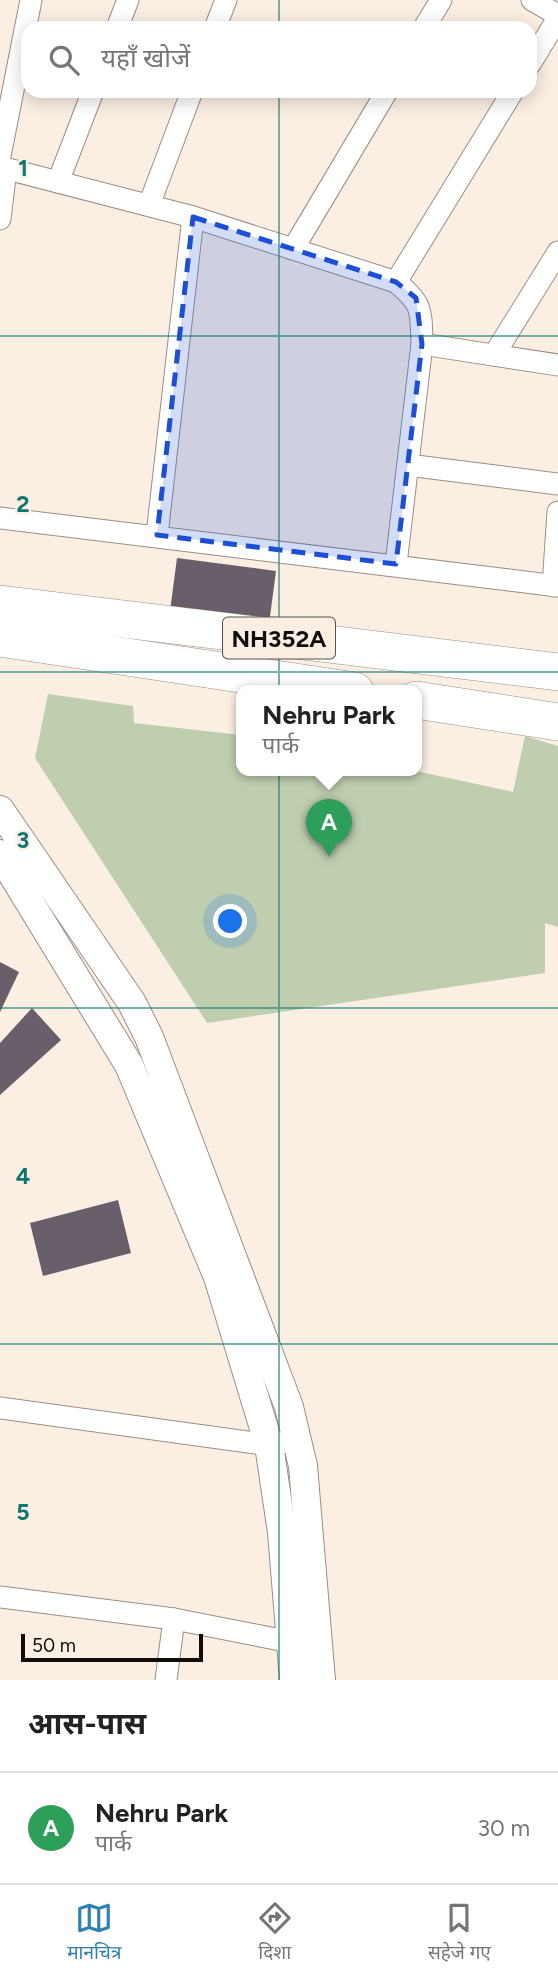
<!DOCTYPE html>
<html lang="hi">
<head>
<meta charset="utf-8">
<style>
  :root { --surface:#fff; --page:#f6f6f6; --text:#222; --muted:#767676; --line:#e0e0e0; --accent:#2e81b1 }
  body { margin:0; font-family:Figtree,"Noto Sans Devanagari",sans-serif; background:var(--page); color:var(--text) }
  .scale { position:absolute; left:21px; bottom:18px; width:182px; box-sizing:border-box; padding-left:7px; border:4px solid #100c09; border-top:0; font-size:19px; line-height:24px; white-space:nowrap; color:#100c09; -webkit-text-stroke:5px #fbefe4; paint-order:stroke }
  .you { position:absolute; left:231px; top:922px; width:24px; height:24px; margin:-18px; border:5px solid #fff; border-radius:50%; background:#1a73e8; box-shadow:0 0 0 10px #1a73e833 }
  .badge { display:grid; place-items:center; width:46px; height:46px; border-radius:50%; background:var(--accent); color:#fff; font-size:23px; font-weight:700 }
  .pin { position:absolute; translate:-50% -58px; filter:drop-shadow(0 2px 4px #0008) }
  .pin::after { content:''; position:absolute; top:37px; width:24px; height:21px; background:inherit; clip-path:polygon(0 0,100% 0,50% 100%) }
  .popup { position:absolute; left:236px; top:685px; width:186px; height:91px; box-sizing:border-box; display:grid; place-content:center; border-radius:14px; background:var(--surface); filter:drop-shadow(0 2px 5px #0005); font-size:23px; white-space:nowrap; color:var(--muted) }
  .popup b { font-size:26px; color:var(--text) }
  .popup::after { content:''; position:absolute; left:50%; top:100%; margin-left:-14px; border:14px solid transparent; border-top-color:var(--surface) }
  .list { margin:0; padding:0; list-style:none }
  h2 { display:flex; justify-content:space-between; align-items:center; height:91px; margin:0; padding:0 28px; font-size:30px }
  h2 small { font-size:23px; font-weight:400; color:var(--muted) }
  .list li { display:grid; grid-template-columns:46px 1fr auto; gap:21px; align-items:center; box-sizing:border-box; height:112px; padding:0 28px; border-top:2px solid var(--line) }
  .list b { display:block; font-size:26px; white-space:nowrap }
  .list p { margin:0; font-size:23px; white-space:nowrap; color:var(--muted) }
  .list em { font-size:23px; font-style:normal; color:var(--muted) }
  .icon { flex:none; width:38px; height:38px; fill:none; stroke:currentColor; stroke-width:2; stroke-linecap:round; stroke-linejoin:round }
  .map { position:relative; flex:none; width:558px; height:1680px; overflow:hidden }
  .search { position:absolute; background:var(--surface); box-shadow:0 4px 18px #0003; left:21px; right:21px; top:21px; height:77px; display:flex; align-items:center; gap:18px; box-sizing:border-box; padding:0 24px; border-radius:21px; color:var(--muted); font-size:26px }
  .sheet { height:203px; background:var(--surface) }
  nav { display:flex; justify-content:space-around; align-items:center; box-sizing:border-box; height:98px; border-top:2px solid var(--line); background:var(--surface); font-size:19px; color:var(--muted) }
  nav a { display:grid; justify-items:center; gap:4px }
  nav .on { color:var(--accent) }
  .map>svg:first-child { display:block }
  .green { fill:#bfceaf }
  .building { fill:#685f6a }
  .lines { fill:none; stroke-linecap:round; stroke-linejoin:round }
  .street-casing { stroke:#9a8e84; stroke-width:23 }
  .secondary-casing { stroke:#9a8e84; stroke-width:30 }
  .highway-casing { stroke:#9a8e84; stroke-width:38 }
  .street { stroke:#fff; stroke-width:21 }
  .secondary { stroke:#fff; stroke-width:28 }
  .highway { stroke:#fff; stroke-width:37 }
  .marked { fill:#1d4ed8; fill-opacity:0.2; stroke:#1d4ed8; stroke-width:5; stroke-dasharray:14 9; stroke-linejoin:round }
  .grid { fill:none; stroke:#0f766e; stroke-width:2; stroke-opacity:0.55 }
  .labels { text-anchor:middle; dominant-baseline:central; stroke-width:5; stroke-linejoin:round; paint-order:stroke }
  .shield { fill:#fbefe4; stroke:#56504b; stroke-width:2 }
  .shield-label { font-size:24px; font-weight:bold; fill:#100c09 }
  .grid-label { font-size:23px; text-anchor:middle; font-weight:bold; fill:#0f766e; stroke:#fbefe4; stroke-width:5; stroke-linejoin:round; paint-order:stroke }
</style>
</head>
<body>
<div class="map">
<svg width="558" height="1680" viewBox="0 0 558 1680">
  <rect width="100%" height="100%" fill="#fbefe4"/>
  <path class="green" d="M48,694l85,12 1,17 107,12 1,36h174l97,21 12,-56 33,10v181l-13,-4v50l-338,50 -172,-265z"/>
  <g class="building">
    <path d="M177,558l99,13 -7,53 -99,-13z"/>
    <path d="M0,962l19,10 -19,40z"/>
    <path d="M32,1008l29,32 -61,55v-52z"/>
    <path d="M118,1200l13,53 -88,23 -13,-53z"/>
  </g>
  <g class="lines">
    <defs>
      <g id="street">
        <path d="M532,0l26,15"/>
        <path d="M117,28l11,-28"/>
        <path d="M215,28l11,-28"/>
        <path d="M424,28l17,-28"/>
        <path d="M530,64l28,-46"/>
        <path d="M0,156l31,-156"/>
        <path d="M0,167l193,50 203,65c27,22 25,28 26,62l-26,220"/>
        <path d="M58,182l35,-91"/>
        <path d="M149,205l43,-114"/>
        <path d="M0,219l6,-50"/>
        <path d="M293,249l94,-158"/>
        <path d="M396,282l117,-191"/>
        <path d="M422,344l136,21"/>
        <path d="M494,355l64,-103"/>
        <path d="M408,465l150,19"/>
        <path d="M0,518l558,68"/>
        <path d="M157,535l36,-318"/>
        <path d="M553,586l5,-74"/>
        <path d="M0,1408l269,37 13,-2"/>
        <path d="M0,1597l174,22 117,23"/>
        <path d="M166,1680l8,-61"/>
      </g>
      <g id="secondary">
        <path d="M0,810l132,193 17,34 140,370 14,59 18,214"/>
        <path d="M0,854l129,211 89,212 51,168 13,87 12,148"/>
      </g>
      <g id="highway">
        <path d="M0,604l558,68"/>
        <path d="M0,638l355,53"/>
        <path d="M416,700l142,22"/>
      </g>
    </defs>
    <use href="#street" class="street-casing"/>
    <use href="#secondary" class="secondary-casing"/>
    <use href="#highway" class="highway-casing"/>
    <use href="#street" class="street"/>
    <use href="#secondary" class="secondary"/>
    <use href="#highway" class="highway"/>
  </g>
  <path class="marked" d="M193,217l203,65 20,16 6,46 -26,220 -239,-29z"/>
  <path class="grid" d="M279,0v28M279,91v1589M0,336h558M0,672h558M0,1008h558M0,1344h558"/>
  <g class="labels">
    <rect class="shield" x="223" y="617.5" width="112" height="41" rx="5"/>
    <g class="shield-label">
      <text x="279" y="638">NH352A</text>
    </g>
  </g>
  <g class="grid-label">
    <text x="23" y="176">1</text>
    <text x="23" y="512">2</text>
    <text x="23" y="848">3</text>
    <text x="23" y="1184">4</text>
    <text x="23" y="1520">5</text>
  </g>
</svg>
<div class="scale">50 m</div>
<div class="you"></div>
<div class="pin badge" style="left:329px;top:857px;background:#2e9e5b">A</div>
<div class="popup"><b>Nehru Park</b>पार्क</div>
<div class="search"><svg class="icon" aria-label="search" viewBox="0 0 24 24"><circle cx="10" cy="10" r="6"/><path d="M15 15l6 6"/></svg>यहाँ खोजें</div>
</div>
<section class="sheet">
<h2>आस-पास<small></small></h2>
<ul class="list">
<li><span class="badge" style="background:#2e9e5b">A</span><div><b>Nehru Park</b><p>पार्क</p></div><em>30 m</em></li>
</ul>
</section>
<nav>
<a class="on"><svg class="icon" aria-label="map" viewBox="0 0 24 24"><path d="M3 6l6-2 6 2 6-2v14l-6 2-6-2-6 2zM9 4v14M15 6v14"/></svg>मानचित्र</a>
<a><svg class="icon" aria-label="directions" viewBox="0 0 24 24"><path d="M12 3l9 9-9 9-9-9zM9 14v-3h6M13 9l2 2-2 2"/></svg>दिशा</a>
<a><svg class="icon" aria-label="saved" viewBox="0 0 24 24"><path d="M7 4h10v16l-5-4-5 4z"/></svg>सहेजे गए</a>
</nav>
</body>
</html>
